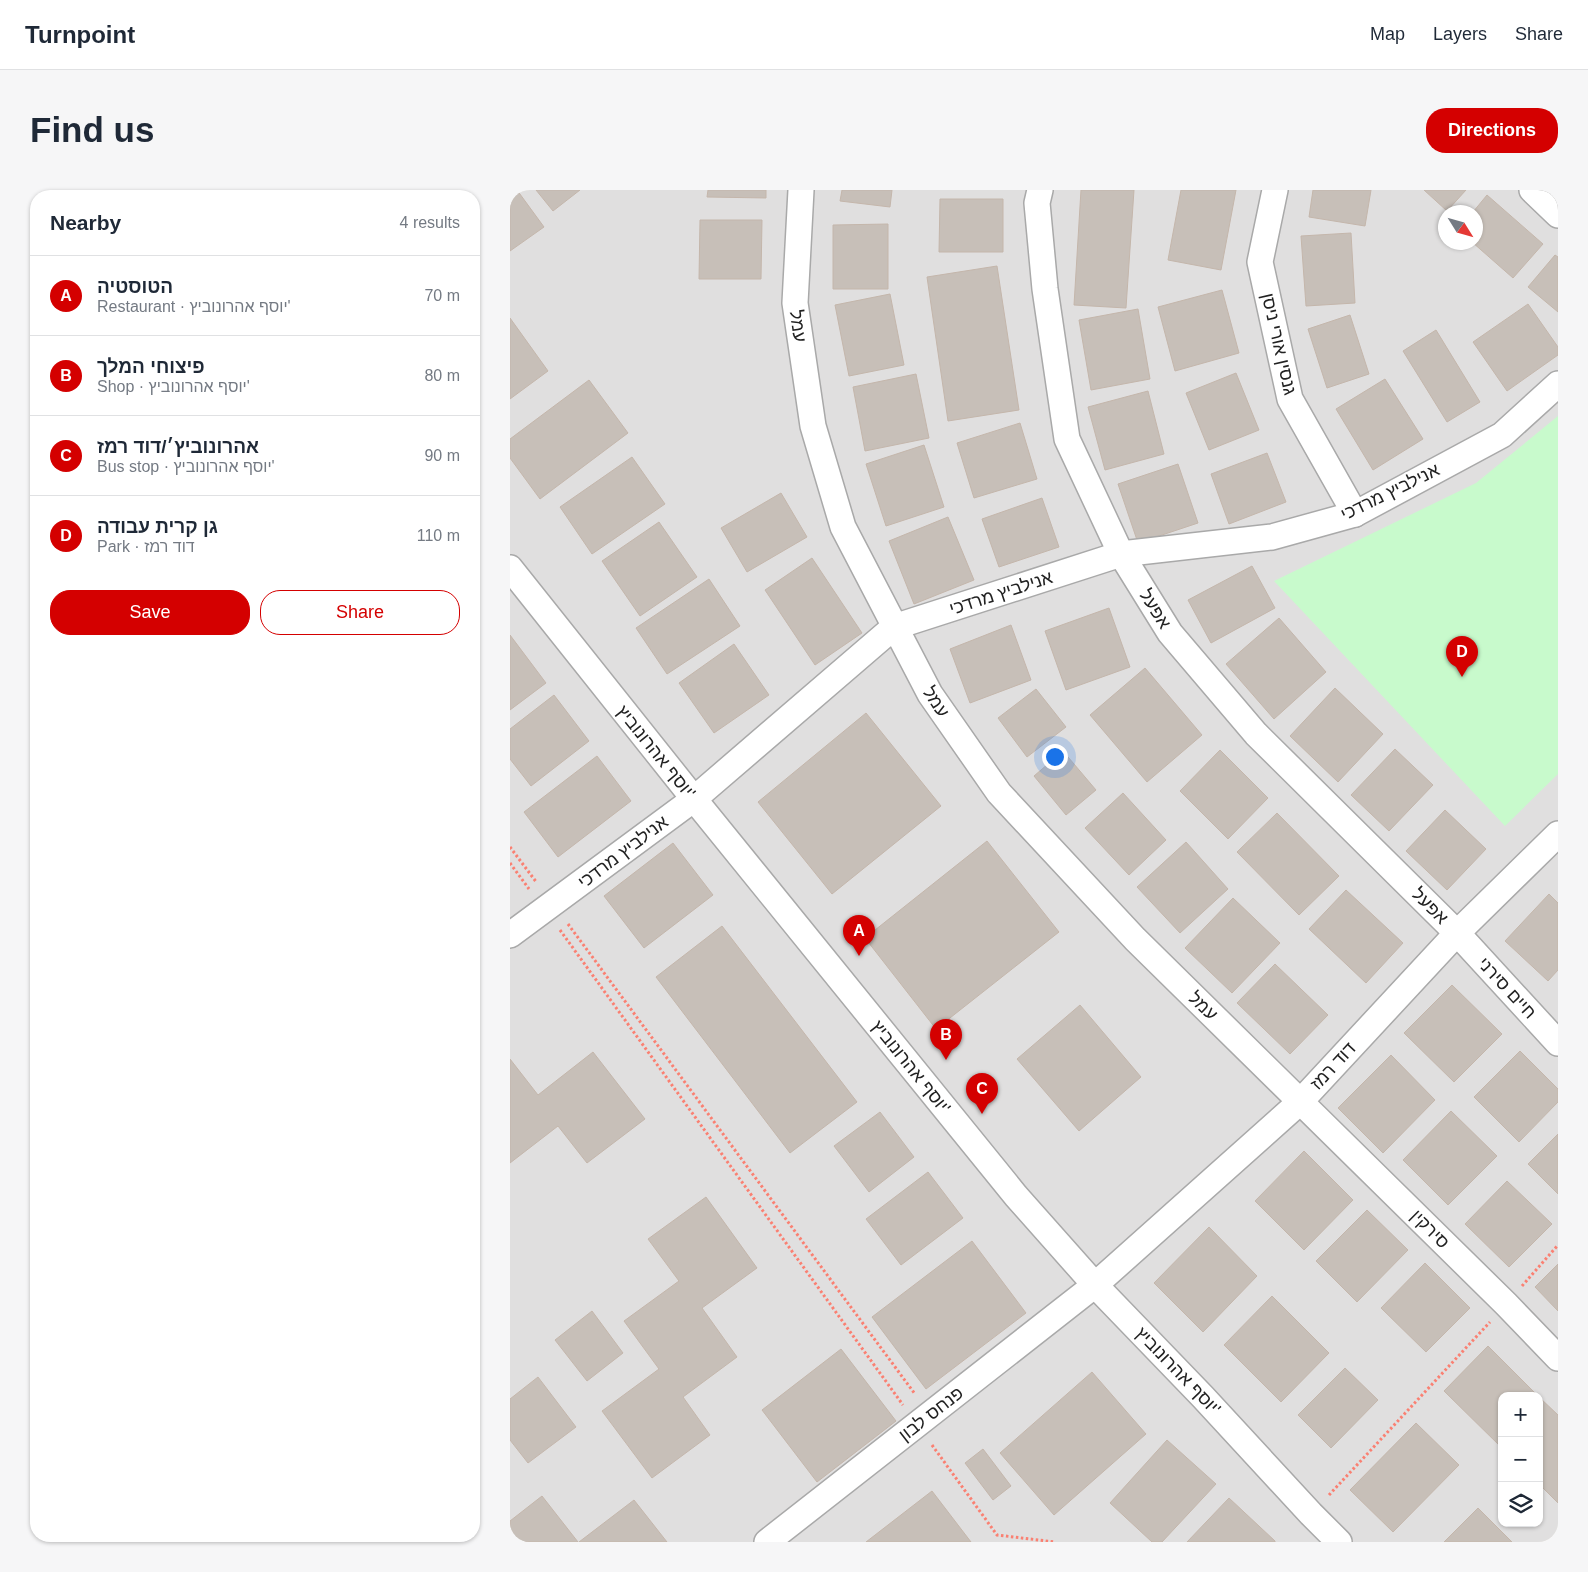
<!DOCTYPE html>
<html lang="en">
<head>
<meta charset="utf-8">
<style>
  :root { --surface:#fff; --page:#f6f6f7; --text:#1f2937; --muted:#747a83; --line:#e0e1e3; --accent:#d40000 }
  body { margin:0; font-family:Helvetica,Heebo,sans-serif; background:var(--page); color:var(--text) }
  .controls { position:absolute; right:15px; bottom:15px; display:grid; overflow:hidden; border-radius:10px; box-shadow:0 1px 4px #0004 }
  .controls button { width:45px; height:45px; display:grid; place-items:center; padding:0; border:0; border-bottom:1px solid var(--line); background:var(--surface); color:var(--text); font:25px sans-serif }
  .compass { position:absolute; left:928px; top:15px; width:45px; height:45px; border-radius:50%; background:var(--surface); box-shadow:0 1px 4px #0004; rotate:127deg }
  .you { position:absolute; left:544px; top:566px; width:18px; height:18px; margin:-12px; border:4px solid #fff; border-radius:50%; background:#1a73e8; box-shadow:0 0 0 8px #1a73e833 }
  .badge { display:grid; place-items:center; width:32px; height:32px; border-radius:50%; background:var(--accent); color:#fff; font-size:16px; font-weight:700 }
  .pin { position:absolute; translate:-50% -41px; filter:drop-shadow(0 1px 2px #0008) }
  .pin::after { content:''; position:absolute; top:26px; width:18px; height:15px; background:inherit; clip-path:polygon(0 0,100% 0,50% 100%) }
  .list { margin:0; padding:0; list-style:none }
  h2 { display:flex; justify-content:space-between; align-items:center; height:65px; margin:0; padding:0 20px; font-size:21px }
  h2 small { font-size:16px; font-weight:400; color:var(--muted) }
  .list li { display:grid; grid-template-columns:32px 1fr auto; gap:15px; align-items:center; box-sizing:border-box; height:80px; padding:0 20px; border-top:1px solid var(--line) }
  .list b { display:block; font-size:19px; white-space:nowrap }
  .list p { margin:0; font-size:16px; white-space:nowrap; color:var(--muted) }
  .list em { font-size:16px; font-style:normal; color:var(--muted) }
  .actions { display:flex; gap:10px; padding:15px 20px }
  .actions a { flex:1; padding:11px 0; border:1px solid var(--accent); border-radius:20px; text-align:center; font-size:18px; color:var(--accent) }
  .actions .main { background:var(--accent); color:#fff }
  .icon { flex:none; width:28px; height:28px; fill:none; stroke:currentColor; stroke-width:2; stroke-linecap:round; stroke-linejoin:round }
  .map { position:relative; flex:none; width:1048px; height:1352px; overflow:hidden; border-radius:20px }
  header { display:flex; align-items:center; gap:30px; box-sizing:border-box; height:70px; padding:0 25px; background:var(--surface); border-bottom:1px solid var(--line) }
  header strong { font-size:24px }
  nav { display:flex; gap:28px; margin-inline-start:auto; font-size:18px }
  .intro { display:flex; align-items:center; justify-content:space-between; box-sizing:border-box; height:120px; padding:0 30px }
  h1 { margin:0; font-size:35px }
  .button { padding:12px 22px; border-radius:20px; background:var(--accent); color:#fff; font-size:18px; font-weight:700 }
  main { display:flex; gap:30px; padding:0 30px }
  aside { flex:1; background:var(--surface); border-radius:20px; box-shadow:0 1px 4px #0004 }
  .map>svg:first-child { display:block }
  .residential { fill:#e0dfdf; fill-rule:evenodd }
  .park { fill:#c8facc }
  .building { fill:#c7bfb8; stroke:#c4b6ab }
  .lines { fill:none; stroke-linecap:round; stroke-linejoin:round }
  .minor-casing { stroke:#a9a9a9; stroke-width:28 }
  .path { stroke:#fa8072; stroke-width:3; stroke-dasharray:2.5 2.5; stroke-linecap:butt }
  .minor { stroke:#fff; stroke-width:25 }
  .labels { text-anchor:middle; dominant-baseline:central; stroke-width:4; stroke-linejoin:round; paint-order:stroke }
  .street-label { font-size:18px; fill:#222; stroke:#fff }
</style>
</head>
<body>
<header>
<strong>Turnpoint</strong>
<nav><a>Map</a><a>Layers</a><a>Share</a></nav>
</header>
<div class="intro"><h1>Find us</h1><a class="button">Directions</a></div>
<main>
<aside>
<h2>Nearby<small>4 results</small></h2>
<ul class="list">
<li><span class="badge">A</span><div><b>הטוסטיה</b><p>Restaurant · יוסף אהרונוביץ'</p></div><em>70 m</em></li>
<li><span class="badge">B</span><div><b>פיצוחי המלך</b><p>Shop · יוסף אהרונוביץ'</p></div><em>80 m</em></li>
<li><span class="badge">C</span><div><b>אהרונוביץ׳/דוד רמז</b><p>Bus stop · יוסף אהרונוביץ'</p></div><em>90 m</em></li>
<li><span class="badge">D</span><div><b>גן קרית עבודה</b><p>Park · דוד רמז</p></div><em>110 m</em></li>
</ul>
<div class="actions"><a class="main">Save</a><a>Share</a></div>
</aside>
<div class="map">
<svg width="1048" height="1352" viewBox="0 0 1048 1352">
  <rect width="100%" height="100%" fill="#f2efe9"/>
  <path class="residential" d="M0,0h1048v1352h-1048zM936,22h30v30h-30zM992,1206h37v127h-37z"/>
  <path class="park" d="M1048,226v358l-53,52 -231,-245 202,-98z"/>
  <g class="building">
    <path d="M0,0h7l27,37 -34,24z"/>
    <path d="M26,0h44l-27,21z"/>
    <path d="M198,0h58v8l-59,-1z"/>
    <path d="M332,0h50l-2,17 -50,-6z"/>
    <path d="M571,0h53l-8,118 -52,-3z"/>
    <path d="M671,0h55l-15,80 -53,-10z"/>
    <path d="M803,0h58l-6,36 -56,-9z"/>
    <path d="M914,0h42l-19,21z"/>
    <path d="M977,5l56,49 -30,34 -41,-36h4v-30h-3z"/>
    <path d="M430,9h63v53h-64z"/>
    <path d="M190,30h62l-1,59h-62z"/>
    <path d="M378,34v65h-55v-64z"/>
    <path d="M841,43l4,70 -49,3 -5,-70z"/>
    <path d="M1045,65l3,2v55l-30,-25z"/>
    <path d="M487,76l22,144 -71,11 -21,-144z"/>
    <path d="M712,100l17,63 -64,18 -17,-64z"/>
    <path d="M380,104l14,71 -55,11 -14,-71z"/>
    <path d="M1018,114l30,43v8l-51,36 -34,-49z"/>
    <path d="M628,119l12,70 -59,11 -12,-70z"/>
    <path d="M840,125l19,59 -42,14 -19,-59z"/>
    <path d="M0,128l38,53 -38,28z"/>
    <path d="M926,140l44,72 -33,20 -44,-71z"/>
    <path d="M726,183l23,57 -50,20 -23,-57z"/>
    <path d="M406,184l13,64 -64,13 -12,-64z"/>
    <path d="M875,189l38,60 -50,31 -37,-61z"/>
    <path d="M79,190l39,53 -88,66 -30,-41v-19z"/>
    <path d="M638,201l16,63 -59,16 -17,-63z"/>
    <path d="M510,233l17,56 -63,19 -17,-55z"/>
    <path d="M414,255l20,62 -58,19 -20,-62z"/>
    <path d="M757,263l19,49 -57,22 -18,-50z"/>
    <path d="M122,267l33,47 -73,50 -32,-47z"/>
    <path d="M668,274l20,59 -60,20 -20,-59z"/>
    <path d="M271,303l26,44 -60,35 -26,-44z"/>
    <path d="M532,308l17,49 -60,20 -17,-48z"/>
    <path d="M438,327l26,63 -60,24 -25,-63z"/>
    <path d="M149,332l38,55 -57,39 -38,-55z"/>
    <path d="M302,368l50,75 -47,32 -50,-75z"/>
    <path d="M742,376l23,42 -64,35 -23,-43z"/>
    <path d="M199,389l31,47 -73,48 -31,-46z"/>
    <path d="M599,418l21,59 -64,23 -21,-59z"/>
    <path d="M769,428l47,54 -52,47 -48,-55z"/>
    <path d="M501,435l20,55 -61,23 -20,-54z"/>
    <path d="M0,445l36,48 -36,27z"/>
    <path d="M224,454l35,51 -55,38 -35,-50z"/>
    <path d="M635,478l57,67 -55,47 -57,-67z"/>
    <path d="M825,498l48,46 -45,48 -48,-46z"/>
    <path d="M526,499l30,38 -39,30 -29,-39z"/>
    <path d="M44,505l35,46 -58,45 -21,-27v-30z"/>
    <path d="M356,523l75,93 -109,88 -74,-92z"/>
    <path d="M885,559l38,36 -44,46 -38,-36z"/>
    <path d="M710,560l48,48 -40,41 -48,-48z"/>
    <path d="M553,561l33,39 -30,25 -32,-39z"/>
    <path d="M87,566l34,45 -73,56 -34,-45z"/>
    <path d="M613,603l43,47 -37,35 -44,-47z"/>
    <path d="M935,620l41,39 -39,41 -41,-39z"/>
    <path d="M767,623l62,63 -40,39 -62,-63z"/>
    <path d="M477,651l72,91 -123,97 -71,-91z"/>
    <path d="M676,652l42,47 -48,44 -43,-46z"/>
    <path d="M163,653l40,52 -69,53 -40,-52z"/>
    <path d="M836,700l57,53 -37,40 -57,-54z"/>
    <path d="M1039,704l9,9v67l-10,11 -43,-40z"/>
    <path d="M723,708l47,45 -48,50 -47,-45z"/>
    <path d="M212,736l135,176 -67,51 -134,-176z"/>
    <path d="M765,774l53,51 -38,39 -53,-51z"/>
    <path d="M942,795l50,49 -48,48 -50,-49z"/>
    <path d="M570,815l61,72 -62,54 -62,-72z"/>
    <path d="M1010,861l38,38v13l-39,40 -45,-45z"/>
    <path d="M83,862l52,67 -58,44 -29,-37 -48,37v-104l28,36z"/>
    <path d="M881,865l44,45 -52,53 -45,-45z"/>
    <path d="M941,921l46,45 -49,49 -45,-45z"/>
    <path d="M370,922l34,45 -45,35 -35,-46z"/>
    <path d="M1048,944v60l-30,-30z"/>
    <path d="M794,961l49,49 -49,50 -49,-49z"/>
    <path d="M418,982l35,46 -62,47 -35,-46z"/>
    <path d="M997,991l45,43 -43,43 -44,-43z"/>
    <path d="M196,1007l51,71 -55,40 35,49 -54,40 27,38 -58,43 -50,-67 57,-42 -35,-48 55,-40 -31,-42z"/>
    <path d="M857,1020l41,40 -51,52 -41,-41z"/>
    <path d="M699,1037l48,49 -54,56 -49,-49z"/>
    <path d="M462,1051l54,72 -100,76 -54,-72z"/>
    <path d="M915,1073l45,45 -44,44 -45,-44z"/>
    <path d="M1048,1074v47l-23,-24z"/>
    <path d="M762,1106l57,57 -48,49 -57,-57z"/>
    <path d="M82,1121l31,42 -36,28 -32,-41z"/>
    <path d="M978,1156l50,50h-36v52l-58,-57z"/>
    <path d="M331,1159l55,72 -79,61 -55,-72z"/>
    <path d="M835,1178l33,32 -47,48 -33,-33z"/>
    <path d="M582,1182l54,62 -92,81 -54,-62z"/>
    <path d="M28,1187l38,50 -48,36 -18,-23v-41z"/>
    <path d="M1029,1207l19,18v88l-19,-19z"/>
    <path d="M906,1233l43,42 -66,67 -43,-42z"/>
    <path d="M657,1250l49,44 -54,58h-10l-42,-39z"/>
    <path d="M473,1259l28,37 -18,14 -28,-37z"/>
    <path d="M422,1301l39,51h-105z"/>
    <path d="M32,1306l36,46h-68v-21z"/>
    <path d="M719,1308l46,43v1h-88z"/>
    <path d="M124,1310l33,42h-88z"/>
    <path d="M968,1318l34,34h-68z"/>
  </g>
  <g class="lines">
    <defs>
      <g id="minor">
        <path d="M291,0l-6,113 18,123 30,101 87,167 69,99 136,146 371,365 52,54"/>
        <path d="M530,0l-3,13 8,86 22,150 54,115 49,79 86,101 201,199 101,110"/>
        <path d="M765,0l-15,72 30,137 65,115"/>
        <path d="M1022,0l26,25"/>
        <path d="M0,378l184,231 322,397 79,89 108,112 108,117 28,28"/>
        <path d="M0,745l184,-136 200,-172 227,-73 151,-17 83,-23 147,-79 56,-51"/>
        <path d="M257,1352l328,-257 206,-184 156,-168 101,-99"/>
      </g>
    </defs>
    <use href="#minor" class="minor-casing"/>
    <g class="path">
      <path d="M0,657l27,36"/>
      <path d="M0,673l19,26"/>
      <path d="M58,734l347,470"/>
      <path d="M50,740l343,475"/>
      <path d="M1012,1096l36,-41"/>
      <path d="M422,1255l65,90 58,7"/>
      <path d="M819,1305l161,-173"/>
    </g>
    <use href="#minor" class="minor"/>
  </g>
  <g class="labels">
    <g class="street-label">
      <text transform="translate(288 136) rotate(82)">עמל</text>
      <text transform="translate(769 154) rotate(77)">גנסין אורי ניסן</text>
      <text transform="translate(880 302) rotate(-26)">אנילביץ מרדכי</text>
      <text transform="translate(491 403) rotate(-18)">אנילביץ מרדכי</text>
      <text transform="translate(645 419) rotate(58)">אפעל</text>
      <text transform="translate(426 512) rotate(57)">עמל</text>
      <text transform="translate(146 562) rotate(51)">יוסף אהרונוביץ'</text>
      <text transform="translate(113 662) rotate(-37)">אנילביץ מרדכי</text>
      <text transform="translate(920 716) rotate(45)">אפעל</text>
      <text transform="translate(997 798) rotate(47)">חיים סירני</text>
      <text transform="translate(693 816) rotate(44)">עמל</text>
      <text transform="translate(823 876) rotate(-47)">דוד רמז</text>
      <text transform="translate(401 877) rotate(51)">יוסף אהרונוביץ'</text>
      <text transform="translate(920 1039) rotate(45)">סירקין</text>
      <text transform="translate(668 1181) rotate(46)">יוסף אהרונוביץ'</text>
      <text transform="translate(421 1224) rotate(-38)">פנחס לבון</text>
    </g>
  </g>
</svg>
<div class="controls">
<button>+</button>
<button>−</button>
<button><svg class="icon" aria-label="layers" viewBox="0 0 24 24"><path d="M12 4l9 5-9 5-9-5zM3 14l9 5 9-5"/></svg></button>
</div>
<svg class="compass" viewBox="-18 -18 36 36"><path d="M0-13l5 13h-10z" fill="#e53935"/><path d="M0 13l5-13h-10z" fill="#747a83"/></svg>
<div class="you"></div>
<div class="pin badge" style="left:349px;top:766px">A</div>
<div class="pin badge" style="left:436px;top:870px">B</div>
<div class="pin badge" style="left:472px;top:924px">C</div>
<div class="pin badge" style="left:952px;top:487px">D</div>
</div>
</main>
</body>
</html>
